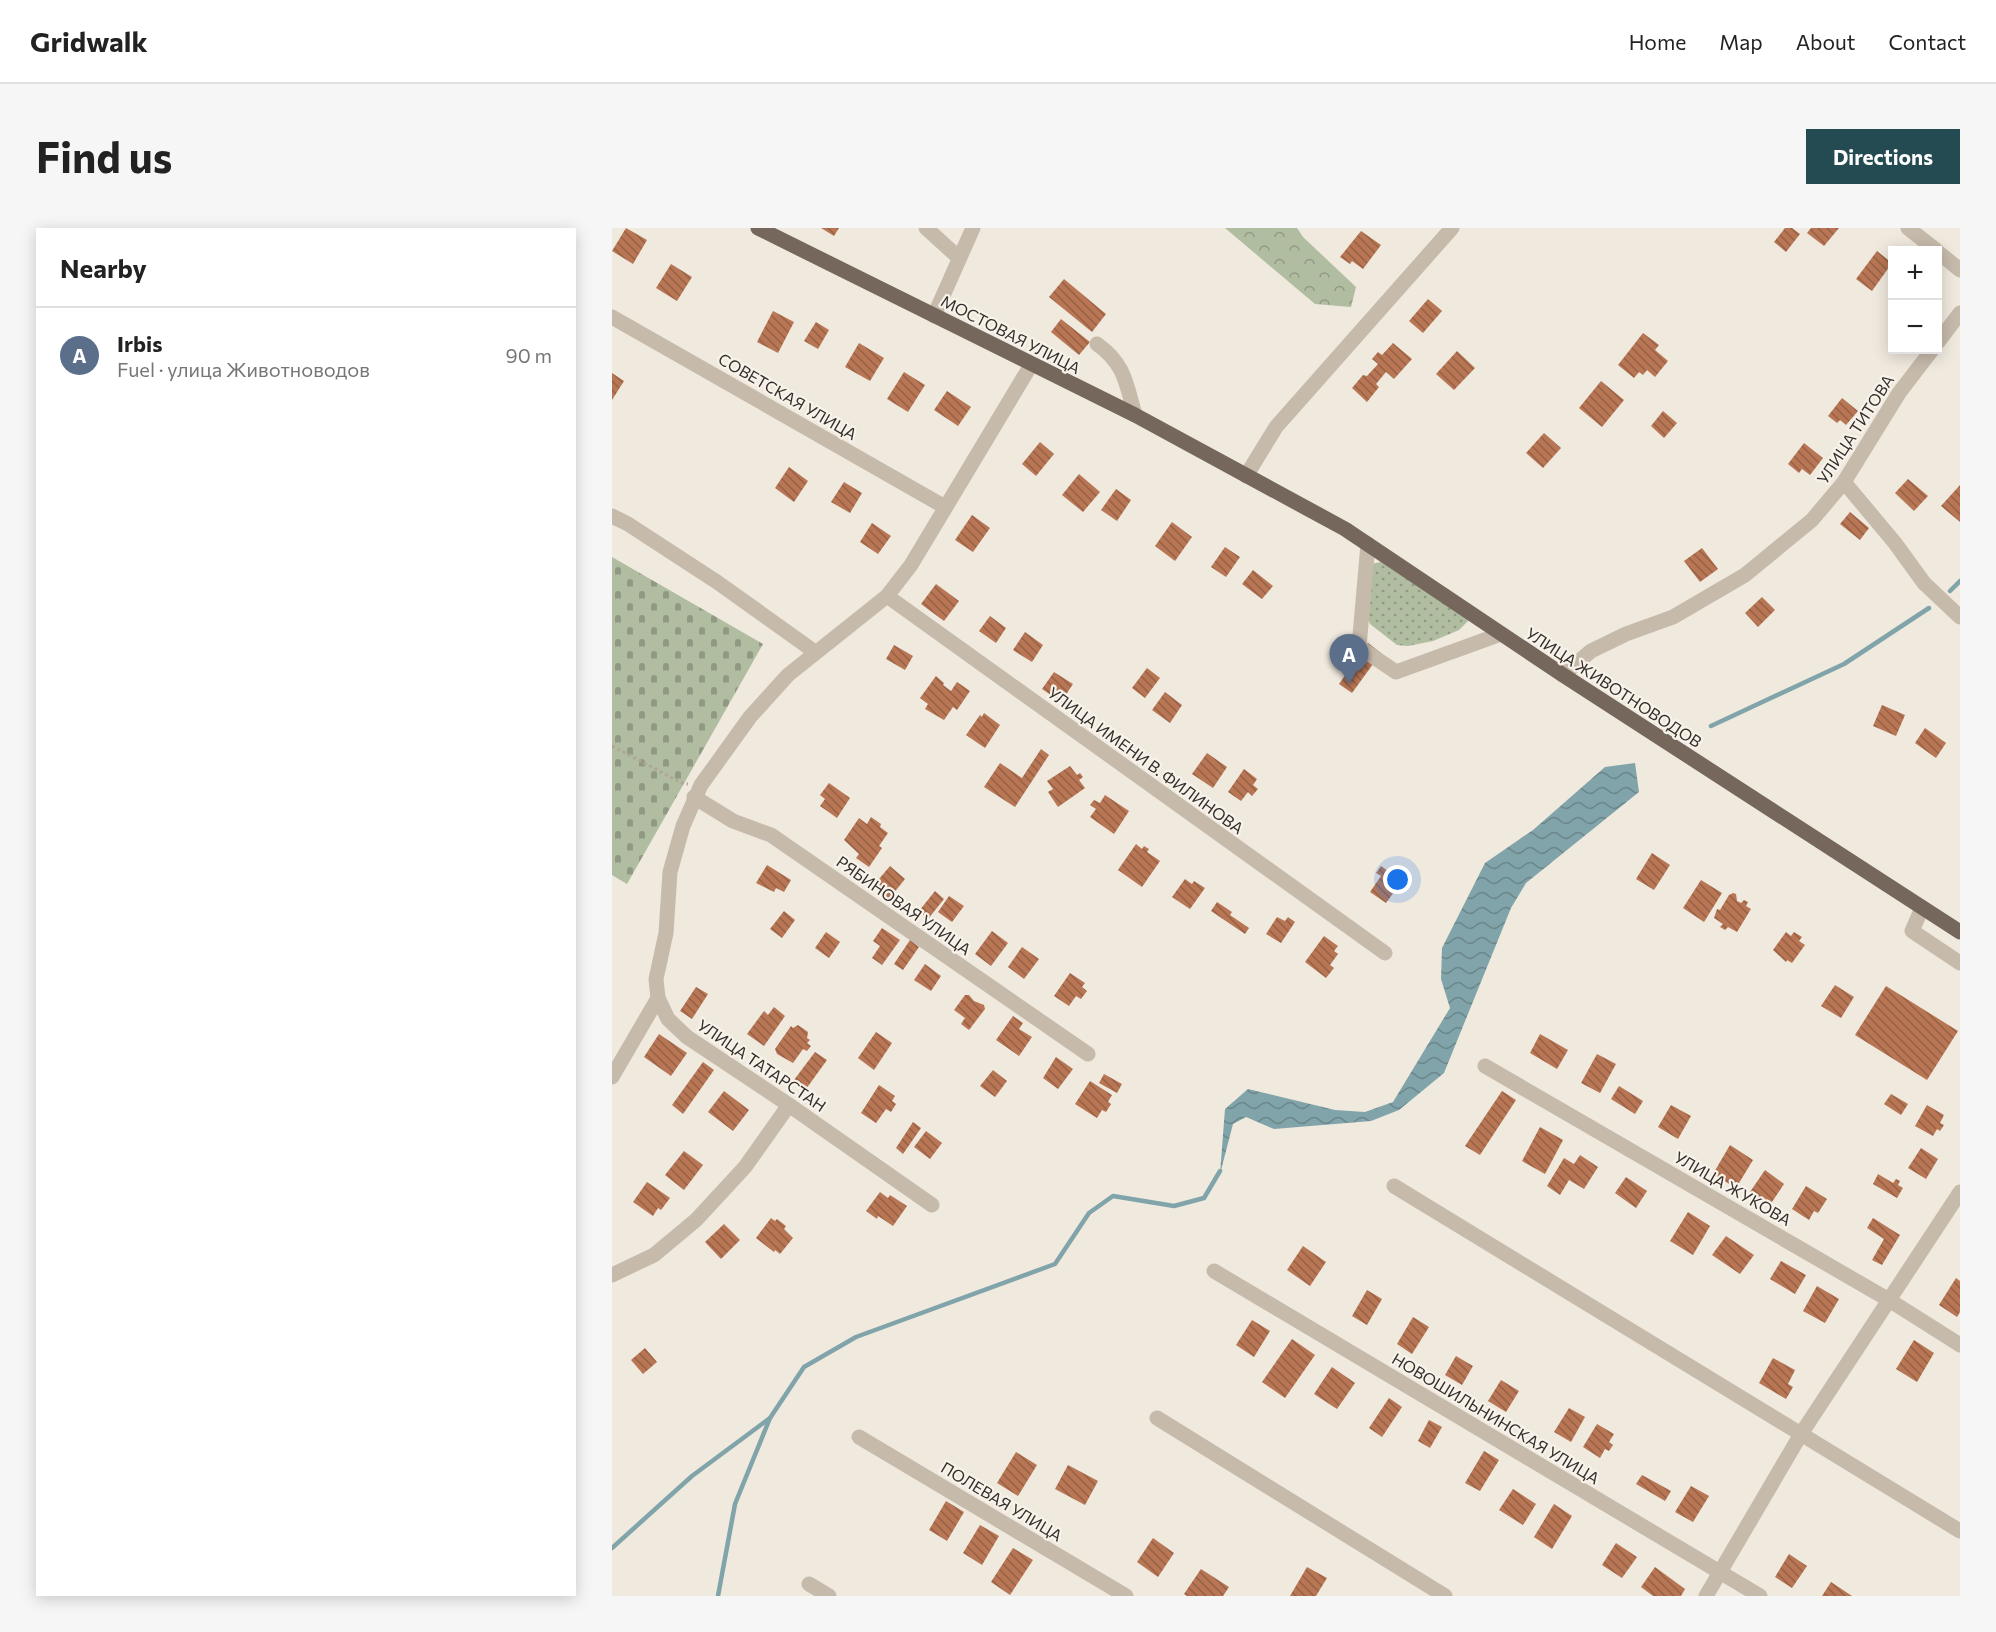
<!DOCTYPE html>
<html lang="en">
<head>
<meta charset="utf-8">
<style>
  :root { --surface:#fff; --page:#f6f6f6; --text:#222; --muted:#767676; --line:#e0e0e0; --accent:#244a52 }
  body { margin:0; font-family:Commissioner,sans-serif; background:var(--page); color:var(--text) }
  .controls { position:absolute; right:18px; top:18px; display:grid; overflow:hidden; border-radius:0px; box-shadow:0 3px 15px #0003 }
  .controls button { width:54px; height:54px; display:grid; place-items:center; padding:0; border:0; border-bottom:2px solid var(--line); background:var(--surface); color:var(--text); font:30px sans-serif }
  .you { position:absolute; left:786px; top:652px; width:21px; height:21px; margin:-15px; border:4px solid #fff; border-radius:50%; background:#1a73e8; box-shadow:0 0 0 9px #1a73e833 }
  .badge { display:grid; place-items:center; width:39px; height:39px; border-radius:50%; background:var(--accent); color:#fff; font-size:20px; font-weight:700 }
  .pin { position:absolute; translate:-50% -50px; filter:drop-shadow(0 2px 3px #0008) }
  .pin::after { content:''; position:absolute; top:32px; width:21px; height:18px; background:inherit; clip-path:polygon(0 0,100% 0,50% 100%) }
  .list { margin:0; padding:0; list-style:none }
  h2 { display:flex; justify-content:space-between; align-items:center; height:78px; margin:0; padding:0 24px; font-size:26px }
  h2 small { font-size:20px; font-weight:400; color:var(--muted) }
  .list li { display:grid; grid-template-columns:39px 1fr auto; gap:18px; align-items:center; box-sizing:border-box; height:96px; padding:0 24px; border-top:2px solid var(--line) }
  .list b { display:block; font-size:22px; white-space:nowrap }
  .list p { margin:0; font-size:20px; white-space:nowrap; color:var(--muted) }
  .list em { font-size:20px; font-style:normal; color:var(--muted) }
  .map { position:relative; flex:none; width:1348px; height:1368px; overflow:hidden; border-radius:0px }
  header { display:flex; align-items:center; gap:36px; box-sizing:border-box; height:84px; padding:0 30px; background:var(--surface); border-bottom:2px solid var(--line) }
  header strong { font-size:28px }
  nav { display:flex; gap:33px; margin-inline-start:auto; font-size:21px }
  .intro { display:flex; align-items:center; justify-content:space-between; box-sizing:border-box; height:144px; padding:0 36px }
  h1 { margin:0; font-size:42px }
  .button { padding:15px 27px; border-radius:0px; background:var(--accent); color:#fff; font-size:21px; font-weight:700 }
  main { display:flex; gap:36px; padding:0 36px }
  aside { flex:1; background:var(--surface); border-radius:0px; box-shadow:0 3px 15px #0003 }
  .map>svg:first-child { display:block }
  .grass { fill:url(#grass-dots) }
  .forest { fill:url(#forest-crowns) }
  .cemetery { fill:url(#cemetery-stones) }
  .water { fill:url(#water-waves) }
  .lines { fill:none; stroke-linecap:round; stroke-linejoin:round }
  .stream { stroke:#80a4a9; stroke-width:4.5 }
  .building { fill:url(#building-back-hatch) }
  .path { stroke:#b2a596; stroke-width:3; stroke-dasharray:3 3; stroke-linecap:butt }
  .minor { stroke:#c6baab; stroke-width:15 }
  .major { stroke:#75675c; stroke-width:15 }
  .labels { text-anchor:middle; dominant-baseline:central; stroke-width:4.5; stroke-linejoin:round; paint-order:stroke }
  .street-label { font-size:16px; fill:#352e2a; stroke:#f8f3ea }
</style>
</head>
<body>
<header>
<strong>Gridwalk</strong>
<nav><a>Home</a><a>Map</a><a>About</a><a>Contact</a></nav>
</header>
<div class="intro"><h1>Find us</h1><a class="button">Directions</a></div>
<main>
<aside>
<h2>Nearby<small></small></h2>
<ul class="list">
<li><span class="badge" style="background:#5c6f8a">A</span><div><b>Irbis</b><p>Fuel · улица Животноводов</p></div><em>90 m</em></li>
</ul>
</aside>
<div class="map">
<svg width="1348" height="1368" viewBox="0 0 1348 1368">
  <defs>
    <pattern id="grass-dots" width="8" height="8" patternUnits="userSpaceOnUse" patternTransform="scale(1.5)"><rect width="8" height="8" fill="#b0bda0"/><path d="M2 2h.1M6 6h.1" fill="none" stroke="#909a83" stroke-width="1.8" stroke-linecap="round"/></pattern>
    <pattern id="forest-crowns" width="20" height="18" patternUnits="userSpaceOnUse" patternTransform="scale(1.5)"><rect width="20" height="18" fill="#b0bda0"/><path d="M2 6a3 3 0 1 1 6 0M12 15a3 3 0 1 1 6 0" fill="none" stroke="#909a83"/></pattern>
    <pattern id="cemetery-stones" width="16" height="16" patternUnits="userSpaceOnUse" patternTransform="scale(1.5)"><rect width="16" height="16" fill="#b0bda0"/><path d="M2 7V4a2 2 0 0 1 4 0v3zM10 15v-3a2 2 0 0 1 4 0v3z" fill="#909a83"/></pattern>
    <pattern id="water-waves" width="16" height="10" patternUnits="userSpaceOnUse" patternTransform="scale(1.5)"><rect width="16" height="10" fill="#80a4a9"/><path d="M0 5q4-4 8 0t8 0" fill="none" stroke="#6a868a"/></pattern>
    <pattern id="building-back-hatch" width="6" height="6" patternUnits="userSpaceOnUse" patternTransform="scale(1.5)"><rect width="6" height="6" fill="#b87654"/><path d="M-1 5l2 2M0 0l6 6M5-1l2 2" fill="none" stroke="#966146"/></pattern>
  </defs>
  <rect width="100%" height="100%" fill="#f0e9de"/>
  <path class="grass" d="M769,334l88,58 -10,10 -26,11 -25,5 -11,-1 -27,-21 -6,-15 7,-45z"/>
  <path class="forest" d="M613,0h72l6,9 53,50 -5,20 -36,-3z"/>
  <path class="cemetery" d="M0,329l151,87 -136,240 -15,-9z"/>
  <path class="water" d="M1023,535l4,29 -113,91 -15,25 -67,165 -45,37 -28,11 -97,8 -28,-12 -13,7 -13,50 5,-65 23,-20 87,21 30,2 28,-10 57,-94 -9,-29 1,-31 43,-85 48,-33 72,-63z"/>
  <g class="lines">
    <g class="stream">
      <path d="M1338,363l10,-10"/>
      <path d="M1099,498l133,-62 85,-56"/>
      <path d="M0,1320l80,-72 78,-58"/>
      <path d="M106,1368l17,-92 35,-86 34,-51 52,-30 199,-73 34,-51 24,-17 61,10 30,-8 16,-27"/>
    </g>
  </g>
  <g class="building">
    <path d="M14,0l21,12 -14,24 -21,-13z"/>
    <path d="M209,0h18l-5,8z"/>
    <path d="M1173,0h7l8,6 -14,18 -12,-10z"/>
    <path d="M1199,0h28l-15,18 -17,-13z"/>
    <path d="M749,3l20,14 -18,24 -11,-8 -2,3 -10,-7z"/>
    <path d="M1265,23l15,12 -20,28 -16,-12z"/>
    <path d="M59,36l21,13 -15,24 -21,-13z"/>
    <path d="M452,51l42,35 -14,18 -43,-35z"/>
    <path d="M816,71l14,12 -19,22 -14,-12z"/>
    <path d="M161,83l21,11 -16,31 -21,-11z"/>
    <path d="M449,91l29,23 -11,13 -28,-23z"/>
    <path d="M204,94l13,8 -11,19 -14,-8z"/>
    <path d="M1031,105l16,12 -4,5 13,11 -13,16 -8,-7 -4,5 -4,-3 -5,6 -16,-13z"/>
    <path d="M247,115l25,15 -14,23 -25,-14z"/>
    <path d="M781,115l19,16 -18,20 -8,-7 -10,12 3,3 -12,15 -15,-14 11,-13 4,1 11,-12 -6,-5 6,-7 4,3z"/>
    <path d="M845,123l18,17 -21,22 -18,-16z"/>
    <path d="M292,144l21,13 -17,27 -21,-13z"/>
    <path d="M0,145l12,8 -12,19z"/>
    <path d="M989,153l23,19 -22,27 -23,-19z"/>
    <path d="M335,163l24,16 -13,19 -24,-16z"/>
    <path d="M1230,170l16,13 -12,14 -6,-5 -3,3 -9,-7z"/>
    <path d="M1051,183l14,12 -13,15 -13,-12z"/>
    <path d="M932,205l17,15 -18,20 -17,-15z"/>
    <path d="M428,214l14,12 -18,22 -14,-12z"/>
    <path d="M1192,215l19,15 -13,17 -8,-6 -3,4 -11,-9z"/>
    <path d="M177,239l19,14 -14,21 -19,-14z"/>
    <path d="M467,246l21,18 -17,20 -21,-17z"/>
    <path d="M1296,251l20,17 -14,15 -19,-18z"/>
    <path d="M232,254l18,11 -12,20 -19,-11z"/>
    <path d="M1348,257v37l-19,-16z"/>
    <path d="M504,261l15,11 -14,21 -16,-11z"/>
    <path d="M1238,284l19,16 -9,12 -20,-16z"/>
    <path d="M360,287l18,13 -17,24 -18,-12z"/>
    <path d="M560,294l20,15 -17,24 -20,-15z"/>
    <path d="M260,295l19,13 -13,18 -18,-12z"/>
    <path d="M613,319l15,10 -14,20 -15,-10z"/>
    <path d="M1090,320l16,21 -18,13 -16,-21z"/>
    <path d="M641,342l20,16 -11,13 -20,-15z"/>
    <path d="M324,356l23,17 -15,20 -23,-17z"/>
    <path d="M1150,369l13,13 -17,17 -13,-14z"/>
    <path d="M378,388l16,12 -10,15 -17,-12z"/>
    <path d="M413,404l18,13 -11,17 -19,-12z"/>
    <path d="M756,415l13,10 -29,40 -13,-9z"/>
    <path d="M282,417l19,11 -8,14 -19,-11z"/>
    <path d="M535,440l13,10 -15,20 -13,-10z"/>
    <path d="M442,444l19,12 -12,18 -19,-13z"/>
    <path d="M324,448l8,7 -1,2 8,6 6,-9 13,9 -13,19 -4,-3 -9,13 -19,-11 3,-5 -8,-6z"/>
    <path d="M553,464l17,13 -12,18 -18,-13z"/>
    <path d="M1270,477l23,10 -9,21 -23,-10z"/>
    <path d="M372,485l16,12 -15,23 -19,-13 14,-20 2,2z"/>
    <path d="M1313,500l21,15 -10,15 -21,-15z"/>
    <path d="M429,521l8,6 -34,52 -31,-20 16,-24 22,15z"/>
    <path d="M595,525l20,14 -14,21 -21,-14z"/>
    <path d="M458,538l7,9 3,-2 3,4 -4,3 6,8 -27,19 -10,-15 5,-3 -6,-8z"/>
    <path d="M632,541l13,10 -4,6 5,4 -6,7 -4,-4 -7,9 -13,-9z"/>
    <path d="M217,555l21,15 -13,20 -17,-12 5,-7 -5,-4z"/>
    <path d="M493,567l24,16 -15,23 -24,-17 6,-8 -6,-4 4,-5 6,3z"/>
    <path d="M259,589l10,7 -1,3 8,6 -9,13 3,2 -13,19 -13,-9 3,-4 -15,-14 15,-22 8,6z"/>
    <path d="M524,616l6,5 2,-3 5,3 -2,3 13,9 -18,26 -24,-17z"/>
    <path d="M1040,625l18,12 -16,25 -18,-11z"/>
    <path d="M155,637l24,15 -7,12 -8,-4 -2,4 -18,-9z"/>
    <path d="M278,638l15,13 -16,20 -16,-13z"/>
    <path d="M769,638l21,15 -16,22 -16,-11 11,-16 -5,-3z"/>
    <path d="M573,651l7,5 2,-3 11,7 -15,21 -18,-12z"/>
    <path d="M1089,652l21,13 -18,29 -21,-14z"/>
    <path d="M323,663l9,8 -16,20 -9,-8z"/>
    <path d="M1121,665l3,1 1,7 4,2 3,-3 4,2 -2,4 5,3 -14,23 -9,-5 -3,3 -5,-3 3,-3 -9,-6 3,-9 3,1 9,-15z"/>
    <path d="M337,668l15,10 -12,16 -14,-10z"/>
    <path d="M605,674l15,10 -2,3 19,13 -4,6 -34,-23z"/>
    <path d="M172,683l11,9 -13,18 -12,-9z"/>
    <path d="M665,689l8,4 3,-4 7,5 -14,21 -15,-9z"/>
    <path d="M270,700l18,12 -18,25 -10,-7 8,-12 -7,-5z"/>
    <path d="M380,703l16,12 -17,23 -16,-12z"/>
    <path d="M214,704l14,10 -11,16 -14,-10z"/>
    <path d="M1174,704l5,4 3,-4 8,5 -3,4 6,4 -13,18 -5,-3 -1,2 -13,-12z"/>
    <path d="M712,708l14,10 -4,5 4,3 -8,11 4,3 -8,10 -21,-16z"/>
    <path d="M298,712l9,7 -16,23 -9,-6z"/>
    <path d="M410,719l17,12 -15,20 -16,-12z"/>
    <path d="M313,736l16,12 -10,15 -17,-11z"/>
    <path d="M458,745l15,10 -3,4 5,4 -6,8 -5,-3 -7,10 -15,-10z"/>
    <path d="M1223,757l19,12 -13,21 -20,-12z"/>
    <path d="M1274,758l72,45 -31,49 -72,-45z"/>
    <path d="M84,759l12,7 -16,25 -12,-8z"/>
    <path d="M353,767h4l5,6 10,4 1,4 -16,21 -8,-6 4,-6 -11,-8z"/>
    <path d="M162,779l11,9 -21,30 -17,-12 17,-23 4,4z"/>
    <path d="M401,788l10,7 -4,6 13,8 -13,19 -23,-16z"/>
    <path d="M186,797l10,7 -1,6 3,2 -3,3 4,3 -4,5 -4,-2 -10,14 -16,-9 -2,-5 16,-23 2,2z"/>
    <path d="M264,804l16,11 -18,27 -16,-12z"/>
    <path d="M47,806l28,19 -16,23 -27,-19z"/>
    <path d="M928,806l28,16 -11,19 -27,-16z"/>
    <path d="M203,824l12,8 -21,29 -12,-9z"/>
    <path d="M985,826l19,10 -16,29 -19,-10z"/>
    <path d="M444,829l17,12 -15,20 -15,-11z"/>
    <path d="M91,834l11,8 -31,44 -11,-9z"/>
    <path d="M381,842l14,11 -12,16 -15,-11z"/>
    <path d="M492,846l18,10 -5,9 -18,-10z"/>
    <path d="M478,853l22,14 -4,7 3,2 -5,8 -4,-2 -5,8 -22,-14z"/>
    <path d="M267,857l16,11 -3,5 4,3 -5,8 -5,-3 -10,14 -15,-10z"/>
    <path d="M1007,858l24,15 -8,13 -24,-15z"/>
    <path d="M112,863l25,19 -16,21 -25,-19z"/>
    <path d="M890,863l14,9 -36,55 -15,-9z"/>
    <path d="M1279,866l17,10 -7,11 -17,-11z"/>
    <path d="M1059,877l20,11 -13,23 -20,-12z"/>
    <path d="M1315,877l17,10 -4,8 4,2 -4,6 -3,-2 -4,7 -18,-10z"/>
    <path d="M301,894l8,6 -18,26 -7,-6z"/>
    <path d="M928,899l23,13 -18,34 -23,-13z"/>
    <path d="M314,903l16,12 -12,16 -16,-12z"/>
    <path d="M1118,917l23,15 -17,28 -23,-14z"/>
    <path d="M1309,920l17,11 -12,20 -18,-11z"/>
    <path d="M72,923l19,14 -19,25 -19,-15z"/>
    <path d="M968,927l18,12 -14,22 -15,-9 -9,15 -13,-9 17,-28 10,6z"/>
    <path d="M1153,942l19,14 -14,21 -20,-13z"/>
    <path d="M1266,946l15,9 3,-4 4,2 -2,4 5,3 -6,10 -24,-14z"/>
    <path d="M1014,949l21,14 -11,17 -21,-15z"/>
    <path d="M35,954l23,16 -9,12 -3,-2 -5,8 -20,-14z"/>
    <path d="M1194,958l21,13 -9,14 -4,-2 -5,9 -17,-11z"/>
    <path d="M268,964l8,6 2,-3 17,11 -14,20 -15,-10 -1,3 -11,-8z"/>
    <path d="M1076,984l22,14 -17,29 -23,-14z"/>
    <path d="M159,990l4,3 2,-2 9,7 -2,3 9,9 -13,16 -5,-4 -1,2 -18,-14z"/>
    <path d="M1261,990l27,17 -18,30 -10,-5 12,-21 -17,-11z"/>
    <path d="M112,996l16,16 -19,19 -16,-17z"/>
    <path d="M1114,1008l28,19 -14,19 -28,-19z"/>
    <path d="M691,1018l23,16 -16,24 -23,-16z"/>
    <path d="M1169,1033l25,14 -11,19 -25,-15z"/>
    <path d="M1344,1050l4,3v31l-3,5 -18,-12z"/>
    <path d="M1205,1058l22,13 -14,24 -22,-12z"/>
    <path d="M755,1062l15,9 -15,26 -15,-9z"/>
    <path d="M801,1089l16,10 -17,27 -15,-10z"/>
    <path d="M640,1092l18,11 -16,26 -18,-12z"/>
    <path d="M680,1111l23,16 -30,43 -23,-16z"/>
    <path d="M1302,1112l20,13 -17,29 -21,-13z"/>
    <path d="M33,1120l12,14 -14,12 -12,-14z"/>
    <path d="M844,1128l17,10 -11,19 -17,-10z"/>
    <path d="M1161,1130l22,12 -7,14 5,3 -7,12 -27,-16z"/>
    <path d="M720,1139l23,16 -18,26 -23,-15z"/>
    <path d="M889,1152l18,11 -13,21 -18,-11z"/>
    <path d="M777,1170l13,9 -20,30 -13,-9z"/>
    <path d="M957,1180l16,9 -14,25 -17,-10z"/>
    <path d="M817,1192l13,7 -12,21 -12,-7z"/>
    <path d="M985,1196l17,10 -5,8 4,3 -4,6 -4,-2 -5,9 -17,-11z"/>
    <path d="M872,1223l15,9 -19,31 -15,-8z"/>
    <path d="M404,1224l21,13 -19,31 -21,-13z"/>
    <path d="M456,1237l30,16 -13,24 -30,-16z"/>
    <path d="M1030,1247l29,16 -6,10 -29,-17z"/>
    <path d="M1079,1258l18,10 -16,26 -18,-10z"/>
    <path d="M901,1261l23,15 -13,21 -24,-15z"/>
    <path d="M334,1273l18,11 -17,29 -18,-11z"/>
    <path d="M942,1276l18,12 -20,33 -18,-12z"/>
    <path d="M368,1297l19,11 -17,29 -19,-12z"/>
    <path d="M541,1310l21,15 -16,24 -21,-15z"/>
    <path d="M1004,1315l21,14 -15,21 -20,-13z"/>
    <path d="M401,1320l20,12 -23,35 -19,-13z"/>
    <path d="M1177,1326l18,12 -15,22 -17,-11z"/>
    <path d="M695,1339l20,11 -11,18h-26z"/>
    <path d="M1043,1339l30,22 -4,7h-28l-12,-9z"/>
    <path d="M589,1341l28,18 -6,9h-36l-3,-2z"/>
    <path d="M1219,1354l21,14h-30z"/>
  </g>
  <g class="lines">
    <path class="path" d="M0,518l72,38h4"/>
    <g class="minor">
      <path d="M314,0l32,29"/>
      <path d="M1296,0l28,22"/>
      <path d="M1326,24l22,18"/>
      <path d="M322,88l39,-88"/>
      <path d="M0,89l333,190"/>
      <path d="M1326,114l22,-29"/>
      <path d="M485,116c28,20 29,39 38,71"/>
      <path d="M634,248l30,-49 176,-199"/>
      <path d="M1232,254l51,61 29,40 36,34"/>
      <path d="M0,288l16,8 89,58 98,70"/>
      <path d="M756,316l-9,103 37,25 105,-38"/>
      <path d="M275,368l498,357"/>
      <path d="M951,447l28,-24 35,-17 47,-17 72,-42 67,-55 32,-38 55,-89 33,-43"/>
      <path d="M82,569l39,24 38,14 317,219"/>
      <path d="M1310,680l-10,23 48,32"/>
      <path d="M46,770l-2,-19 10,-46 4,-61 13,-46 18,-41 49,-68 38,-42 99,-79 24,-31 120,-200"/>
      <path d="M873,838l404,234 71,45"/>
      <path d="M0,849l46,-79 10,21 19,18 102,68 143,100"/>
      <path d="M782,958l566,345"/>
      <path d="M602,1043l546,325"/>
      <path d="M0,1047l42,-20 42,-35 49,-53 44,-62"/>
      <path d="M545,1190l288,178"/>
      <path d="M247,1209l267,159"/>
      <path d="M197,1356l20,12"/>
      <path d="M1094,1368l95,-162 159,-242"/>
    </g>
    <path class="major" d="M146,0l377,187 210,114 218,146 397,257"/>
  </g>
  <g class="labels">
    <g class="street-label">
      <text transform="translate(399 106) rotate(27)">МОСТОВАЯ УЛИЦА</text>
      <text transform="translate(176 168) rotate(30)">СОВЕТСКАЯ УЛИЦА</text>
      <text transform="translate(1243 201) rotate(-57)">УЛИЦА ТИТОВА</text>
      <text transform="translate(1002 459) rotate(33)">УЛИЦА ЖИВОТНОВОДОВ</text>
      <text transform="translate(534 532) rotate(36)">УЛИЦА ИМЕНИ В. ФИЛИНОВА</text>
      <text transform="translate(292 677) rotate(35)">РЯБИНОВАЯ УЛИЦА</text>
      <text transform="translate(150 837) rotate(34)">УЛИЦА ТАТАРСТАН</text>
      <text transform="translate(1121 960) rotate(30)">УЛИЦА ЖУКОВА</text>
      <text transform="translate(884 1190) rotate(31)">НОВОШИЛЬНИНСКАЯ УЛИЦА</text>
      <text transform="translate(390 1273) rotate(31)">ПОЛЕВАЯ УЛИЦА</text>
    </g>
  </g>
</svg>
<div class="controls">
<button>+</button>
<button>−</button>
</div>
<div class="you"></div>
<div class="pin badge" style="left:737px;top:456px;background:#5c6f8a">A</div>
</div>
</main>
</body>
</html>
